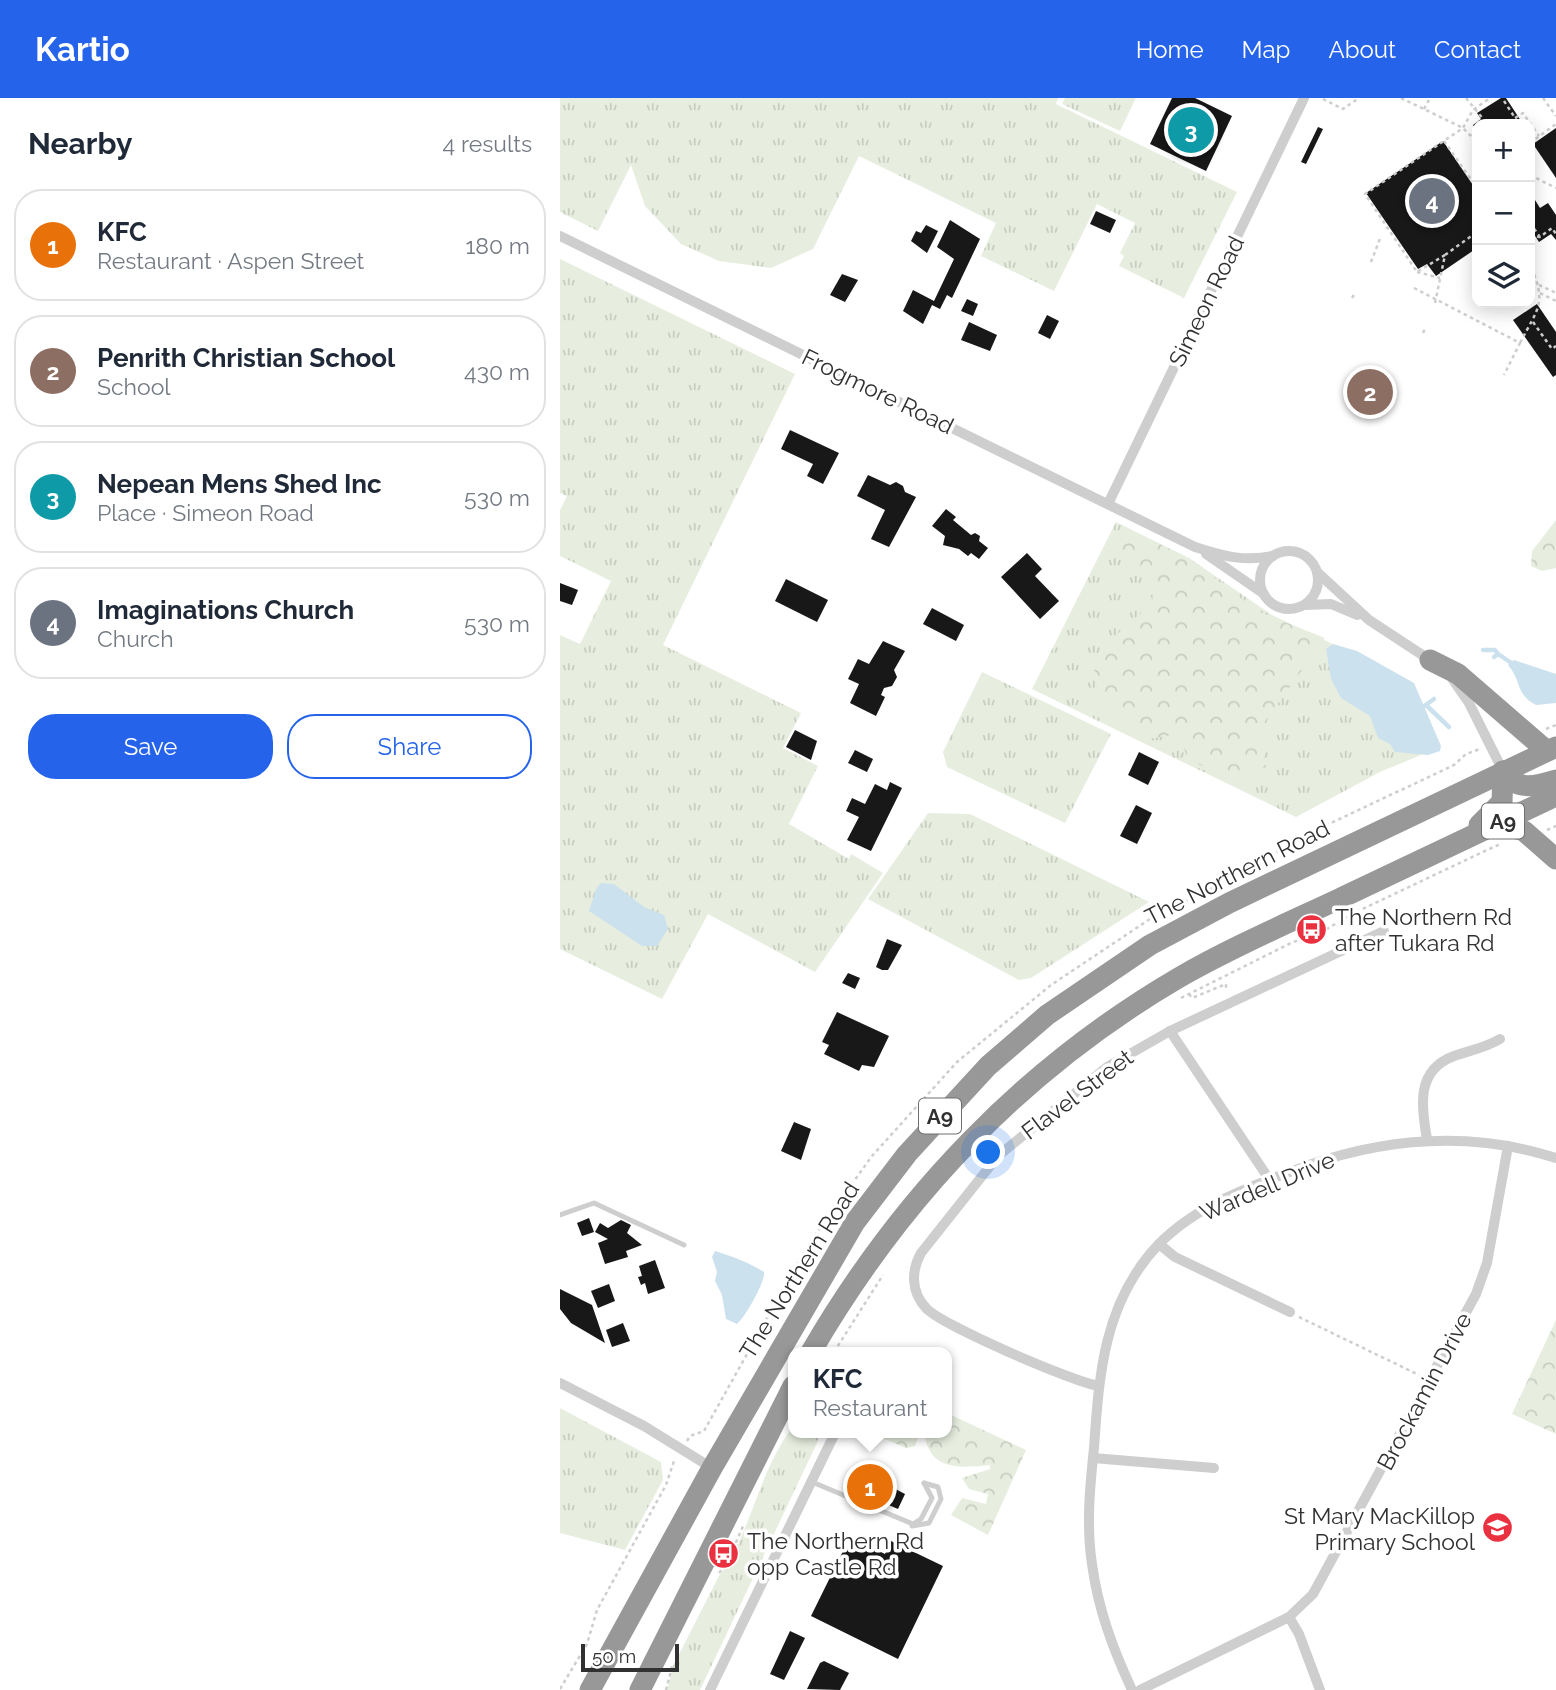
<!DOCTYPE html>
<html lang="en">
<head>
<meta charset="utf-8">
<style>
  :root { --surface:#fff; --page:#f2f2f3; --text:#1f2937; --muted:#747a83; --line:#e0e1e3; --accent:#2563eb }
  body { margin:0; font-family:Raleway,sans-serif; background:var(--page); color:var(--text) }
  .controls { position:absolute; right:21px; top:21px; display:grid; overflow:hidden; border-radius:14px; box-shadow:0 4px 18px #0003 }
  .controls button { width:63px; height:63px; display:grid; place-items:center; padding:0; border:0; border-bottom:2px solid var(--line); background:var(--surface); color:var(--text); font:35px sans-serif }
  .scale { position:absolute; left:21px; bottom:18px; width:98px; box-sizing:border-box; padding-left:7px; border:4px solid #313131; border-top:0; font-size:19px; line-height:24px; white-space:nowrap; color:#313131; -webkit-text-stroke:5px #fff; paint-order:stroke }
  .you { position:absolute; left:429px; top:1055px; width:24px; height:24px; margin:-18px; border:5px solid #fff; border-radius:50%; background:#1a73e8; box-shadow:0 0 0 10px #1a73e833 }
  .badge { display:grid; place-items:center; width:46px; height:46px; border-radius:50%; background:var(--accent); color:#fff; font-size:23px; font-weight:700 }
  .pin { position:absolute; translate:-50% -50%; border:4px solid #fff; box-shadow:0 2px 7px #0006 }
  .popup { position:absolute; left:228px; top:1249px; width:164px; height:91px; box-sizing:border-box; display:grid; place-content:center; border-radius:14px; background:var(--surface); filter:drop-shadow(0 2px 5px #0005); font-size:23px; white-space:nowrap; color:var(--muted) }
  .popup b { font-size:26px; color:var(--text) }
  .popup::after { content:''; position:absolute; left:50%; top:100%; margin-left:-14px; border:14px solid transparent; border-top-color:var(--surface) }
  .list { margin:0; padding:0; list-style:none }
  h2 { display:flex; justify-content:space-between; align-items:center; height:91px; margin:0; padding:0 28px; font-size:30px }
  h2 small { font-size:23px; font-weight:400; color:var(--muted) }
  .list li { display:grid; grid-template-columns:46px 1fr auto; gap:21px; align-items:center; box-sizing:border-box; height:112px; margin:0 14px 14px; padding:0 14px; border:2px solid var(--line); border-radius:28px }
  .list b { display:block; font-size:26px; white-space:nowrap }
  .list p { margin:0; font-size:23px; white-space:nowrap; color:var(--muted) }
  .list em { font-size:23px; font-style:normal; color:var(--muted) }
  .actions { display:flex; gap:14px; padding:21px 28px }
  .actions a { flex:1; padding:16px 0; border:2px solid var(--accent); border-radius:28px; text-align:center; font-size:24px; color:var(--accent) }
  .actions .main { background:var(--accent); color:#fff }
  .icon { flex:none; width:38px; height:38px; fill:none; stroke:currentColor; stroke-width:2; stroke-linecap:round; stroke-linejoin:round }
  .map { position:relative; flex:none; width:996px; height:1592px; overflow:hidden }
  header { display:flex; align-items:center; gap:42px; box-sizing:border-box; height:98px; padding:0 35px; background:var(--accent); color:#fff }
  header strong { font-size:33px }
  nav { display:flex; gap:38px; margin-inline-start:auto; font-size:24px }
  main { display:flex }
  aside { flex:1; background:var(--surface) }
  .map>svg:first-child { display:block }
  .grass { fill:url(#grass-tufts) }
  .forest { fill:url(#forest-crowns) }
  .water { fill:#cce1ee }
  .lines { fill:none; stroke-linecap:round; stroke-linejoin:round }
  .stream { stroke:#cce1ee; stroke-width:4.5 }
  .building { fill:#181818 }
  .path { stroke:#cecece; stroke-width:2.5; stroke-dasharray:3.5 3.5; stroke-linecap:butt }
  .lane { stroke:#cecece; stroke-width:5 }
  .street { stroke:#cecece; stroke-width:10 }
  .highway { stroke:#989898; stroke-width:21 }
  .labels { text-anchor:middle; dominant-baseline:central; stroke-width:7; stroke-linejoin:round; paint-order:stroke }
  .shield { fill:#fff; stroke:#6f6f6f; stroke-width:2 }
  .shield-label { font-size:21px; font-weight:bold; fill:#313131 }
  .street-label { font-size:23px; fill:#313131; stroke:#fff }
  .poi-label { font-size:23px; fill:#313131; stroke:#fff; text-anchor:start }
</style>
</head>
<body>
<header>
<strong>Kartio</strong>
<nav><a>Home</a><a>Map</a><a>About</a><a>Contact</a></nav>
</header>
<main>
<aside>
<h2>Nearby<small>4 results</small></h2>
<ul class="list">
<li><span class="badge" style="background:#e8710a">1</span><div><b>KFC</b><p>Restaurant · Aspen Street</p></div><em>180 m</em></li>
<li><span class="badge" style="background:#8d6e63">2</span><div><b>Penrith Christian School</b><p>School</p></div><em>430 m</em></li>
<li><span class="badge" style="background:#0f9aa8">3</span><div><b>Nepean Mens Shed Inc</b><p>Place · Simeon Road</p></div><em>530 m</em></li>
<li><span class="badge" style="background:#6b7280">4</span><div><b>Imaginations Church</b><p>Church</p></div><em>530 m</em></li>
</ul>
<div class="actions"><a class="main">Save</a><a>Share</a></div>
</aside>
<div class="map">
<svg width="996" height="1592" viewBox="0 0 996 1592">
  <defs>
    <pattern id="grass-tufts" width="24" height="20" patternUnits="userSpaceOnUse" patternTransform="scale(1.75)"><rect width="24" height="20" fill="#e7eedf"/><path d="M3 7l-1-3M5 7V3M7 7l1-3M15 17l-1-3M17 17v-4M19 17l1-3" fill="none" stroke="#c7cdc0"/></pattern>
    <pattern id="forest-crowns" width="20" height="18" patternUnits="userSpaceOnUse" patternTransform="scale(1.75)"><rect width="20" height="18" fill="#e7eedf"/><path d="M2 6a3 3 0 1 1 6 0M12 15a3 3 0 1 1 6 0" fill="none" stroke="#c7cdc0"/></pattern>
  </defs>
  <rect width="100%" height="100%" fill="#fff"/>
  <g class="grass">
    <path d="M0,0h498l-2,6 181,88 -53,106 -65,-32 5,-10 -4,-3 15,-30 -38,-19 -43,87 -73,-35 15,-33 -137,-67 -46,93 -42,19 -52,-7 -38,-17 -36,-38 -14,-41 -33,66 -38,-19z"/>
    <path d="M505,0h71l-16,33 -58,-27z"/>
    <path d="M0,161l235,115 -132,271 138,68 -18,35 35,18 -29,58 60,35 2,-5 32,19 -68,99 -107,-58 -46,85 -102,-50v-314l20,9 31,-63 -51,-25v-46l7,-14 -7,-3z"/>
    <path d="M556,424l73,36 83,57 138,66 30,66 -60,25 -84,45 -264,-128z"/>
    <path d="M422,574l129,62 -46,89 -118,-56 -4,-15z"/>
    <path d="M368,715l42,1 179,88 -118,76 -12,2 -151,-81z"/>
    <path d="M0,1310l101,54 2,18 -38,70 -65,-17z"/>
    <path d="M233,1329v6h25v8l-118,249h-33l6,-24 46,-90c33,-44 39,-105 74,-149z"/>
  </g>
  <g class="forest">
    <path d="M996,422v48l-14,3 -11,-5 1,-15z"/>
    <path d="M572,433l57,27 68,53 68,27 -65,90 6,39 -27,11 -50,-17 -11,-27 -30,5 -49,-35 -6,-44 32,-34 27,-22 2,-27 -38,-25z"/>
    <path d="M996,1222v114l-44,-20z"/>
    <path d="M387,1315l79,37 -38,85 -37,-20 11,-17 24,6 2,-10 -19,-5 -7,-11 28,-9v-4c-28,3 -58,6 -65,-27h-7l-3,8 -9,2 -35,-15h76z"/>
  </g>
  <g class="water">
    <path d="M773,546l24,7 57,32 27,63 -1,5 -12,4 -33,-3 -5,-8 -12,-6 -8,-22 -29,-18 -10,-19 -5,-30z"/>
    <path d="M954,562l42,14v29l-20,2c-21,-11 -14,-24 -28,-40z"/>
    <path d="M41,785l13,1 30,23 20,8 4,14 -11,17h-15l-53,-35 7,-22z"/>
    <path d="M155,1153c17,5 35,12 49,21 2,9 -20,47 -27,52l-11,-5 -4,-24 -7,-14 2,-9 -5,-15z"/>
  </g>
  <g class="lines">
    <g class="stream">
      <path d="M923,552h12l3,4"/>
      <path d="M934,559l4,-3 18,12"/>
      <path d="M866,607l23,22"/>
      <path d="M863,609l11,-8"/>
    </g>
  </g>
  <g class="building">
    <path d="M612,0h23l37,18 -26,55 -56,-27z"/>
    <path d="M941,0h5l17,26h-46v7l-4,-6 8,-6 -4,-6z"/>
    <path d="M758,29l5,2 -17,35 -5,-2z"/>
    <path d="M996,30v50l-23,-34z"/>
    <path d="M883,43l34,50v57l-41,28 -9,-12 -9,5 -52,-76z"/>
    <path d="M970,94l10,16 8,-5 8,12v25l-5,-6 -12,8 -9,-14z"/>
    <path d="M536,113l20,9 -6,13 -20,-9z"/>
    <path d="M390,122l30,19 -28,59 -5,-3 -7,14 -8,-4 -9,19 -20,-13 10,-21 21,11 20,-42 -17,-12z"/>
    <path d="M366,127l12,6 -11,22 -16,-12 5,-10 5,2z"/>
    <path d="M282,176l16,6 -13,22 -15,-7z"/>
    <path d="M407,201l11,5 -5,12 -12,-5z"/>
    <path d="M977,206l19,28v43l-3,2 -40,-57z"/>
    <path d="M487,217l12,6 -9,18 -12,-6z"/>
    <path d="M409,224l28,13 -7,16 -29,-11z"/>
    <path d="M230,332l49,23 -16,31 -16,-8 6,-12 -32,-15z"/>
    <path d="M308,377l22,10 6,-3 7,4 2,6 11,5 -27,50 -18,-8 14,-29 -28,-14z"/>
    <path d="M386,411l10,8 -3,3 18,15 4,-2 5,3 -1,5 9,7 -9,11 -8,-6 -3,3 -9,-7 -16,-4 2,-9 -13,-10z"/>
    <path d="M467,455l15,16 -7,7 24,25 -19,18 -39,-42z"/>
    <path d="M226,481l42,21 -11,22 -42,-21z"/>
    <path d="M0,485l18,7 -6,15 -12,-4z"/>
    <path d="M372,510l32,17 -8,16 -33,-17z"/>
    <path d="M323,543l22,10 -11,19 3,7 -5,9 -8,2 -3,7 4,2 -9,19 -26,-13 9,-19 -11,-5 10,-20 11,5z"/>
    <path d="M235,632l22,11 -6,19 -25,-13z"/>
    <path d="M295,652l18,9 -6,13 -19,-9z"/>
    <path d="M579,654l20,10 -11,23 -20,-10z"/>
    <path d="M330,684l12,6 -31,63 -24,-11 12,-23 -13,-6 6,-13 13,6 10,-20 12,6z"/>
    <path d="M576,707l16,8 -15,31 -17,-8z"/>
    <path d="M327,841l15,6 -14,25h-6l-6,-3z"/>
    <path d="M288,875l12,5 -5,11 -13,-6z"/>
    <path d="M277,914l52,24 -15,31 -12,-2 -3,6 -35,-17 5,-9 -7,-3z"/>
    <path d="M234,1024l17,7 -10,31 -20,-9z"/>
    <path d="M29,1120l5,14 -12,4 -5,-13z"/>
    <path d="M61,1122l10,5 -4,8 15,12 -16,6 2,6 -23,7 -7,-21 10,-4 -13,-7 5,-9 8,5z"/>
    <path d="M95,1162l10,28 -17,6 -3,-11 -4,2 -3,-8 4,-1 -3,-10z"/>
    <path d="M49,1186l6,17 -17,7 -7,-17z"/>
    <path d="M0,1191l32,16 13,38 -34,-20 -11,-14z"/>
    <path d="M63,1225l7,18 -18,6 -6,-17z"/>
    <path d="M293,1369l52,27 -7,15 -54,-23z"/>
    <path d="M290,1439l35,17 6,-13 52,25 -45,93 -87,-43z"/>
    <path d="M230,1533l15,7 -21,42 -14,-6z"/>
    <path d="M264,1563l25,12 -9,17 -33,-1 13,-26z"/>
  </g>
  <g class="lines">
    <g class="path">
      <path d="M841,0l62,30 14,14"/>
      <path d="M906,0l18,22"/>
      <path d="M983,0l13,18"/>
      <path d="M763,1l20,10 16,-11"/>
      <path d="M944,3l15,23"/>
      <path d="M864,11l6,-11"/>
      <path d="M955,20l8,-5 16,23"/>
      <path d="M884,43l33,47"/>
      <path d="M970,45l26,-19"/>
      <path d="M970,77l26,13"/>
      <path d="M970,125l10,14 12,-9 4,6"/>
      <path d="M970,138l10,1"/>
      <path d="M885,157l-28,17 -52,-78 98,-66 10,-18 17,-12"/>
      <path d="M811,164l10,-26"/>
      <path d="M857,174l23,6"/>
      <path d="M979,187l17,8"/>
      <path d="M854,190l106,55 -16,32"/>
      <path d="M980,195l16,8"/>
      <path d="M792,200l3,-5"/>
      <path d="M875,205l10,-48 32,-23"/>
      <path d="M973,224l19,27 4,-3"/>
      <path d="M863,235l2,-4"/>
      <path d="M960,245c19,-37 27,-39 10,-79"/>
      <path d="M986,631l10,-4"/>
      <path d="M987,732l9,-4"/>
      <path d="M629,896l3,4 34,-14v7"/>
      <path d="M621,900l112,-56 22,-6 37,-22 150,-71"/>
      <path d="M739,1219l120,58"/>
      <path d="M274,1254l49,-77"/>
      <path d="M127,1343l3,-5 14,-5 104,-186 64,-89 85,-94 94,-77 102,-68 101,-49 39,-27 161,-76 12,-11 14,-5"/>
      <path d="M159,1475l8,-10 17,-39"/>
      <path d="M0,1591l27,-45 10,-34 69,-125 9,-27"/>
      <path d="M106,1592l7,-27"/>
    </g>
    <g class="lane">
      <path d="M0,1117l34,-12 90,42"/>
      <path d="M252,1384l101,42 8,-5 11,-21 -8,-15"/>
      <path d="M352,1428l17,-3 12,-24 -3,-12 -14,-4"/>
    </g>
    <g class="street">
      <path d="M0,138l635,311c28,9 49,15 78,9"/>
      <path d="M548,406l196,-406"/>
      <circle cx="729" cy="482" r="29"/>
      <path d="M646,456l58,40"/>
      <path d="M757,474l52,48 64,42"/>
      <path d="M746,507l25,-1 26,11"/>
      <path d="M893,582l16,23 34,68"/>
      <path d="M610,933l99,148"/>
      <path d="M867,1041c-6,-33 -11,-69 27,-83 17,-6 31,-8 46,-17"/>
      <path d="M599,1146l16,13 115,55"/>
      <path d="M0,1285l84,43 68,42"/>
      <path d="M539,1288c-26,-4 -158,-61 -173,-78 -15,-16 -15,-37 -5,-55l77,-97 109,-89 63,-36 214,-100"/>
      <path d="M533,1360l121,10"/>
      <path d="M729,1519l10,17 21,56"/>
      <path d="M150,1592l125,-257"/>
      <path d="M572,1592c-19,-41 -34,-81 -40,-126 -6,-39 -2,-78 2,-116 5,-74 10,-146 64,-203 40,-41 96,-60 148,-79 83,-29 166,-35 250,-8"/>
      <path d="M580,1592l149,-73 24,-23 163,-300 11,-31 21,-117"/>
    </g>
    <g class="highway">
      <path d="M870,562l28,14 89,77"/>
      <path d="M943,673c13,21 33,15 53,9"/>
      <path d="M939,726l25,7 32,28"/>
      <path d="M919,727l23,-23 1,-31"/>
      <path d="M251,1254c90,-155 213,-284 369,-375 52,-30 108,-54 161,-79 72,-34 144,-68 215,-102"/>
      <path d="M30,1592l122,-222 143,-246 52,-68 81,-88 59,-51 103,-70 79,-42 327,-156"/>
      <path d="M80,1592l153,-304"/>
    </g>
  </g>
  <defs>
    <symbol id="bus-disc" viewBox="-11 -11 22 22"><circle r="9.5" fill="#ea3140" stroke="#fff"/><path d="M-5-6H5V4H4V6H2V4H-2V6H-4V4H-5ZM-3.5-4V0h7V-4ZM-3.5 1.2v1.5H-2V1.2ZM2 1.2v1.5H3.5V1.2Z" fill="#fff"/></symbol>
    <symbol id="school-disc" viewBox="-11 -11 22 22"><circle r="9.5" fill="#ea3140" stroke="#fff"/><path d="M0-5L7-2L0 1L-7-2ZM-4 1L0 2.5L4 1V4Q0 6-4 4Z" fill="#fff"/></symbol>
  </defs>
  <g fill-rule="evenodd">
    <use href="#bus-disc" x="734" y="814" width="35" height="35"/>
    <use href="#school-disc" x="920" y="1412" width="35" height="35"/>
    <use href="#bus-disc" x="146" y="1438" width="35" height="35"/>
  </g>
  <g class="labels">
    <g class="shield">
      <rect x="922" y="705.5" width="42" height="35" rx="5"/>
      <rect x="359" y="1000.5" width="42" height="35" rx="5"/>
    </g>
    <g class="shield-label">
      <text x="943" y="723">A9</text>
      <text x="380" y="1018">A9</text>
    </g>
    <g class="street-label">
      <text transform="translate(646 203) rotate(-64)">Simeon Road</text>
      <text transform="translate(318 293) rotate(26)">Frogmore Road</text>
      <text transform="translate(677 774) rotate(-27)">The Northern Road</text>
      <text transform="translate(517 996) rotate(-37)">Flavel Street</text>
      <text transform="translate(707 1088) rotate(-23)">Wardell Drive</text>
      <text transform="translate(239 1172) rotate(-58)">The Northern Road</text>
      <text transform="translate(864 1293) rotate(-62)">Brockamin Drive</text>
    </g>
    <g class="poi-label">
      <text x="775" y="818">The Northern Rd<tspan x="775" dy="26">after Tukara Rd</tspan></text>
      <text x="915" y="1417" text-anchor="end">St Mary MacKillop<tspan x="915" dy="26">Primary School</tspan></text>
      <text x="187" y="1442">The Northern Rd<tspan x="187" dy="26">opp Castle Rd</tspan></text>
    </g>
  </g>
</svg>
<div class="controls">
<button>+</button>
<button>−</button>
<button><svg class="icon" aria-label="layers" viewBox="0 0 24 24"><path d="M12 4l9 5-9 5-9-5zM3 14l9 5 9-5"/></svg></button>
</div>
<div class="scale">50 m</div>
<div class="you"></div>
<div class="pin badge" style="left:310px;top:1389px;background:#e8710a">1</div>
<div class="popup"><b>KFC</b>Restaurant</div>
<div class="pin badge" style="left:810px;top:294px;background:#8d6e63">2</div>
<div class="pin badge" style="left:631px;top:32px;background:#0f9aa8">3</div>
<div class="pin badge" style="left:872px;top:103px;background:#6b7280">4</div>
</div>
</main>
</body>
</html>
